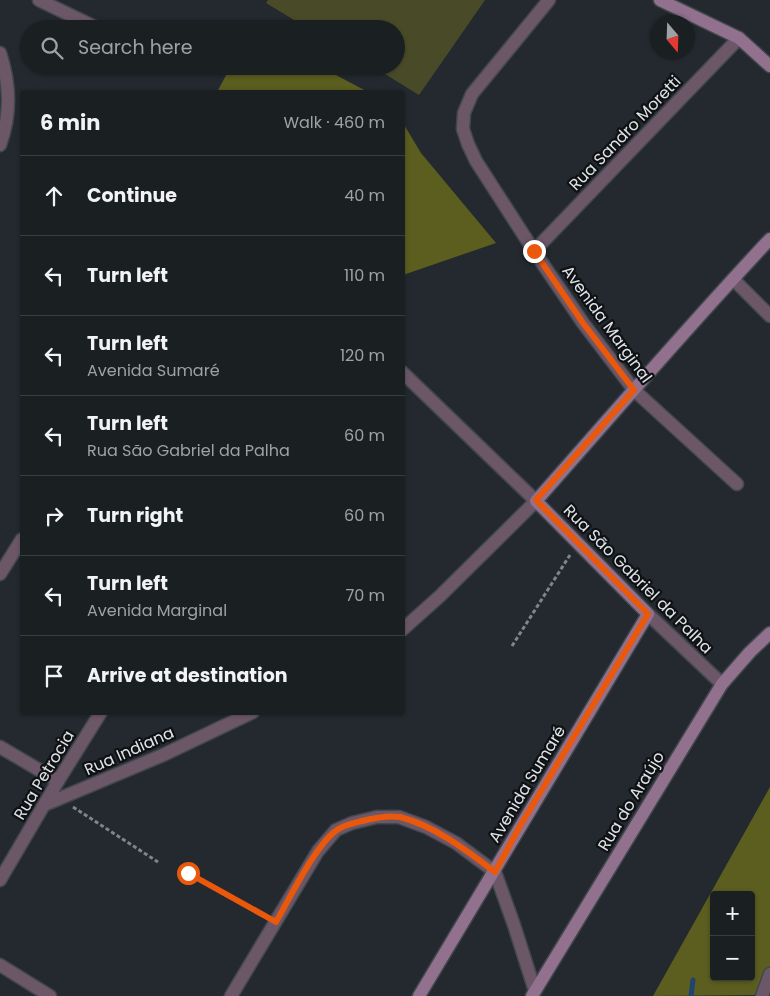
<!DOCTYPE html>
<html lang="en">
<head>
<meta charset="utf-8">
<style>
  :root { --surface:#1a1f22; --page:#23272a; --text:#f1f3f6; --muted:#9fa2a5; --line:#383d40 }
  body { margin:0; font-family:Poppins,sans-serif; background:var(--page); color:var(--text) }
  .controls { position:absolute; right:15px; bottom:15px; display:grid; overflow:hidden; border-radius:5px; box-shadow:0 1px 4px #0004 }
  .controls button { width:45px; height:45px; display:grid; place-items:center; padding:0; border:0; border-bottom:1px solid var(--line); background:var(--surface); color:var(--text); font:25px sans-serif }
  .compass { position:absolute; left:650px; top:15px; width:45px; height:45px; border-radius:50%; background:var(--surface); box-shadow:0 1px 4px #0004; rotate:161deg }
  .stop { position:absolute; width:15px; height:15px; margin:-11px; border:4px solid #ea580c; border-radius:50%; background:#fff }
  .stop.end { background:#ea580c; border-color:#fff; box-shadow:0 1px 5px #0008 }
  .list { margin:0; padding:0; list-style:none }
  h2 { display:flex; justify-content:space-between; align-items:center; height:65px; margin:0; padding:0 20px; font-size:21px }
  h2 small { font-size:16px; font-weight:400; color:var(--muted) }
  .list li { display:grid; grid-template-columns:32px 1fr auto; gap:15px; align-items:center; box-sizing:border-box; height:80px; padding:0 20px; border-top:1px solid var(--line) }
  .list b { display:block; font-size:19px; white-space:nowrap }
  .list p { margin:0; font-size:16px; white-space:nowrap; color:var(--muted) }
  .list em { font-size:16px; font-style:normal; color:var(--muted) }
  .icon { flex:none; width:28px; height:28px; fill:none; stroke:currentColor; stroke-width:2; stroke-linecap:round; stroke-linejoin:round }
  .map { position:relative; flex:none; width:770px; height:996px; overflow:hidden }
  .search { position:absolute; background:var(--surface); box-shadow:0 1px 4px #0004; left:20px; top:20px; width:385px; height:55px; display:flex; align-items:center; gap:12px; box-sizing:border-box; padding:0 18px; border-radius:28px; color:var(--muted); font-size:19px }
  .panel { position:absolute; background:var(--surface); box-shadow:0 1px 4px #0004; left:20px; top:90px; width:385px; height:625px; border-radius:5px }
  .map>svg:first-child { display:block }
  .green { fill:#494b28 }
  .forest { fill:#5b5e1f; fill-rule:evenodd }
  .lines { fill:none; stroke-linecap:round; stroke-linejoin:round }
  .stream { stroke:#21436e; stroke-width:5 }
  .street-casing { stroke:#41474c; stroke-width:15 }
  .secondary-casing { stroke:#41474c; stroke-width:15 }
  .path { stroke:#7f8589; stroke-width:3; stroke-dasharray:4 2.5; stroke-linecap:butt }
  .street { stroke:#6c5769; stroke-width:12 }
  .secondary { stroke:#91718d; stroke-width:12 }
  .route { stroke:#ea580c; stroke-width:6 }
  .labels { text-anchor:middle; dominant-baseline:central; stroke-width:4.5; stroke-linejoin:round; paint-order:stroke }
  .street-label { font-size:16px; fill:#dfe4e7; stroke:#0f1114 }
</style>
</head>
<body>
<div class="map">
<svg width="770" height="996" viewBox="0 0 770 996">
  <rect width="100%" height="100%" fill="#23292e"/>
  <path class="green" d="M268,0h217l-66,95 -47,-29h24v-37h-87l-43,-26z"/>
  <g class="forest">
    <path d="M231,66h88l49,26h-151z"/>
    <path d="M403,123l18,30 75,90 -93,32z"/>
    <path d="M770,787v208l-117,1zM714,895h37v82h-37z"/>
  </g>
  <g class="lines">
    <path class="stream" d="M691,996l2,-16"/>
    <defs>
      <g id="street">
        <path d="M39,0l60,29"/>
        <path d="M549,0l-77,94 -8,19 -1,16 5,15 8,17 58,90 49,72 51,67 103,94"/>
        <path d="M0,53c10,30 11,62 0,92"/>
        <path d="M534,251l205,-213"/>
        <path d="M733,279l37,37"/>
        <path d="M402,372l134,129 -96,95 -38,34"/>
        <path d="M0,574l22,-35"/>
        <path d="M648,614l74,70"/>
        <path d="M0,747l58,34"/>
        <path d="M44,805l119,-50 90,-43"/>
        <path d="M0,880l58,-99 43,-69"/>
        <path d="M0,965l50,31"/>
        <path d="M231,996l87,-145 18,-21 16,-7 25,-6h22l27,10 30,16 39,29 19,53 21,66"/>
        <path d="M762,996l8,-22"/>
      </g>
      <g id="secondary">
        <path d="M660,0l79,38 31,28"/>
        <path d="M419,996l229,-382 -112,-113c78,-88 154,-177 234,-262"/>
        <path d="M532,996l190,-312 28,-32 20,-19"/>
      </g>
    </defs>
    <use href="#street" class="street-casing"/>
    <use href="#secondary" class="secondary-casing"/>
    <g class="path">
      <path d="M512,646l58,-91"/>
      <path d="M73,807l85,55"/>
      <path d="M188,873l76,42"/>
    </g>
    <use href="#street" class="street"/>
    <use href="#secondary" class="secondary"/>
  </g>
  <g class="lines">
    <path class="route" d="M188,873l88,49c14,-24 40,-78 61,-92 7,-5 17,-7 25,-9 12,-3 26,-6 38,-4 35,9 66,33 95,55l25,-46 128,-212 -112,-114 98,-110 -51,-67 -49,-72"/>
  </g>
  <g class="labels">
    <g class="street-label">
      <text transform="translate(625 133) rotate(-46)">Rua Sandro Moretti</text>
      <text transform="translate(607 324) rotate(54)">Avenida Marginal</text>
      <text transform="translate(638 579) rotate(45)">Rua São Gabriel da Palha</text>
      <text transform="translate(129 751) rotate(-24)">Rua Indiana</text>
      <text transform="translate(44 775) rotate(-59)">Rua Petrocia</text>
      <text transform="translate(527 784) rotate(-59)">Avenida Sumaré</text>
      <text transform="translate(631 801) rotate(-59)">Rua do Araújo</text>
    </g>
  </g>
</svg>
<div class="controls">
<button>+</button>
<button>−</button>
</div>
<svg class="compass" viewBox="-18 -18 36 36"><path d="M0-13l5 13h-10z" fill="#e53935"/><path d="M0 13l5-13h-10z" fill="#9fa2a5"/></svg>
<div class="stop" style="left:188px;top:873px"></div>
<div class="stop end" style="left:534px;top:251px"></div>
<div class="search"><svg class="icon" aria-label="search" viewBox="0 0 24 24"><circle cx="10" cy="10" r="6"/><path d="M15 15l6 6"/></svg>Search here</div>
<section class="panel">
<h2>6 min<small>Walk · 460 m</small></h2>
<ul class="list">
<li><svg class="icon" aria-label="ahead" viewBox="0 0 24 24"><path d="M12 20V5M6 11l6-6 6 6"/></svg><div><b>Continue</b></div><em>40 m</em></li>
<li><svg class="icon" aria-label="left" viewBox="0 0 24 24"><path d="M17 20v-9H6M10 6l-5 5 5 5"/></svg><div><b>Turn left</b></div><em>110 m</em></li>
<li><svg class="icon" aria-label="left" viewBox="0 0 24 24"><path d="M17 20v-9H6M10 6l-5 5 5 5"/></svg><div><b>Turn left</b><p>Avenida Sumaré</p></div><em>120 m</em></li>
<li><svg class="icon" aria-label="left" viewBox="0 0 24 24"><path d="M17 20v-9H6M10 6l-5 5 5 5"/></svg><div><b>Turn left</b><p>Rua São Gabriel da Palha</p></div><em>60 m</em></li>
<li><svg class="icon" aria-label="right" viewBox="0 0 24 24"><path d="M7 20v-9h11M14 6l5 5-5 5"/></svg><div><b>Turn right</b></div><em>60 m</em></li>
<li><svg class="icon" aria-label="left" viewBox="0 0 24 24"><path d="M17 20v-9H6M10 6l-5 5 5 5"/></svg><div><b>Turn left</b><p>Avenida Marginal</p></div><em>70 m</em></li>
<li><svg class="icon" aria-label="arrive" viewBox="0 0 24 24"><path d="M6 21V4h12l-3 4 3 4H6"/></svg><div><b>Arrive at destination</b></div></li>
</ul>
</section>
</div>
</body>
</html>
